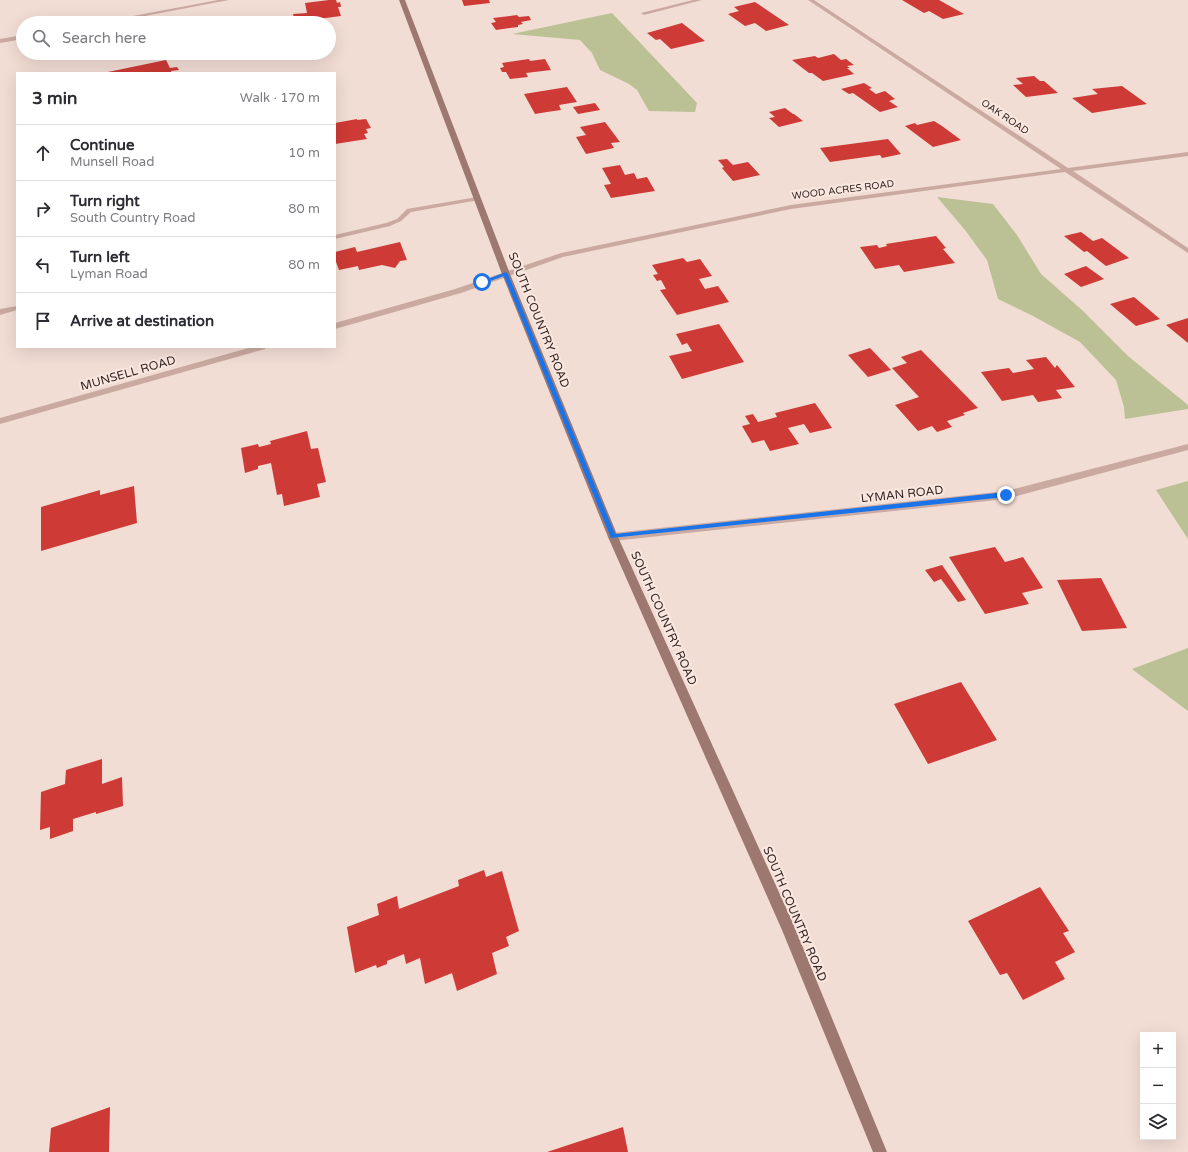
<!DOCTYPE html>
<html lang="en">
<head>
<meta charset="utf-8">
<style>
  :root { --surface:#fff; --page:#f2f2f3; --text:#2b2b33; --muted:#7c7c81; --line:#e1e1e2 }
  body { margin:0; font-family:"Varela Round",sans-serif; background:var(--page); color:var(--text) }
  .controls { position:absolute; right:12px; bottom:12px; display:grid; overflow:hidden; border-radius:0px; box-shadow:0 4px 16px #0002 }
  .controls button { width:36px; height:36px; display:grid; place-items:center; padding:0; border:0; border-bottom:1px solid var(--line); background:var(--surface); color:var(--text); font:20px sans-serif }
  .stop { position:absolute; width:12px; height:12px; margin:-9px; border:3px solid #1a73e8; border-radius:50%; background:#fff }
  .stop.end { background:#1a73e8; border-color:#fff; box-shadow:0 1px 4px #0008 }
  .list { margin:0; padding:0; list-style:none }
  h2 { display:flex; justify-content:space-between; align-items:center; height:52px; margin:0; padding:0 16px; font-size:17px }
  h2 small { font-size:13px; font-weight:400; color:var(--muted) }
  .list li { display:grid; grid-template-columns:26px 1fr auto; gap:12px; align-items:center; box-sizing:border-box; height:56px; padding:0 16px; border-top:1px solid var(--line) }
  .list b { display:block; font-size:15px; white-space:nowrap }
  .list p { margin:0; font-size:13px; white-space:nowrap; color:var(--muted) }
  .list em { font-size:13px; font-style:normal; color:var(--muted) }
  .icon { flex:none; width:22px; height:22px; fill:none; stroke:currentColor; stroke-width:2; stroke-linecap:round; stroke-linejoin:round }
  .map { position:relative; flex:none; width:1188px; height:1152px; overflow:hidden }
  .search { position:absolute; background:var(--surface); box-shadow:0 4px 16px #0002; left:16px; top:16px; width:320px; height:44px; display:flex; align-items:center; gap:10px; box-sizing:border-box; padding:0 14px; border-radius:22px; color:var(--muted); font-size:15px }
  .panel { position:absolute; background:var(--surface); box-shadow:0 4px 16px #0002; left:16px; top:72px; width:320px; height:276px; border-radius:0px }
  .map>svg:first-child { display:block }
  .green { fill:#bbc194 }
  .building { fill:#ce3a36 }
  .lines { fill:none; stroke-linecap:round; stroke-linejoin:round }
  .lane { fill:#caaaa0; fill-rule:evenodd }
  .street { fill:#caaaa0; fill-rule:evenodd }
  .secondary { fill:#9d7871; fill-rule:evenodd }
  .route { fill:#1a73e8 }
  .labels { text-anchor:middle; dominant-baseline:central; stroke-width:4; stroke-linejoin:round; paint-order:stroke }
  .far-street-label { font-size:10px; fill:#332524; stroke:#fae8e0 }
  .street-label { font-size:12px; fill:#332524; stroke:#fae8e0 }
</style>
</head>
<body>
<div class="map">
<svg width="1188" height="1152" viewBox="0 0 1188 1152">
  <rect width="100%" height="100%" fill="#f2ddd4"/>
  <g class="green">
    <path d="M612,13l85,90 -2,9 -46,-1 -12,-21 -8,-6 -29,-14 -8,-17 -12,-13 -68,-6z"/>
    <path d="M937,197l56,7 24,31 24,39 41,36 46,46 60,49v4l-63,10 -1,-12 -8,-27 -36,-38 -47,-26 -35,-17 -11,-39 -22,-30z"/>
    <path d="M1188,481v58l-32,-49z"/>
    <path d="M1188,648v63l-56,-42z"/>
  </g>
  <g class="building">
    <path d="M329,0h7l1,3 3,-1 1,5h-3l3,9 -46,6 -2,-8 14,-1 -2,-10z"/>
    <path d="M462,0h27l1,3 -26,3z"/>
    <path d="M902,0h37l25,14 -21,5 -14,-8 -5,2z"/>
    <path d="M755,2l34,23 -23,6 -11,-8 -10,3 -17,-12 11,-3 -5,-4z"/>
    <path d="M517,15l2,2 10,-1 2,4 -10,2 2,2 -5,1v2l-22,3 -5,-7 5,-1 -3,-4z"/>
    <path d="M682,23l23,18 -34,8 -11,-10 -4,1 -9,-7z"/>
    <path d="M834,54l7,6 5,-1 8,6 -7,1 3,2h-3l7,6 -31,7 -11,-8h-3l-17,-13 23,-4 3,2z"/>
    <path d="M529,59l1,2 15,-2 6,11 -25,3 2,4 -18,2 -4,-7h-4l-2,-4 4,-1 -2,-4z"/>
    <path d="M166,60l4,8 7,-1 2,3 -8,1 1,2h-69z"/>
    <path d="M1034,76l6,5h4l14,12 -32,4 -13,-12 10,-1 -7,-6z"/>
    <path d="M864,83l8,5 -3,1 7,5 9,-3 10,8 -6,2 9,6 -18,5 -27,-19 -4,1 -8,-5z"/>
    <path d="M1122,86l25,18 -55,9 -20,-15 26,-4 -6,-5z"/>
    <path d="M567,87l10,15 -18,3 2,5 -14,2 -12,2 -11,-20z"/>
    <path d="M595,103l5,7 -22,4 -5,-7z"/>
    <path d="M785,108l8,6h1l9,7 -24,6 -10,-9 6,-1 -6,-5z"/>
    <path d="M357,119v1l9,-1 5,9 -5,1 2,4 -4,1 3,5 -32,5v-21z"/>
    <path d="M934,121l8,5 19,14 -28,7 -28,-21 10,-3 2,2z"/>
    <path d="M605,122l15,20 -9,1 3,5 -28,6 -10,-17 10,-2 -6,-8z"/>
    <path d="M888,139l13,15 -19,4 -2,-3 -50,7 -10,-14z"/>
    <path d="M727,159l6,6 15,-3 12,13 -27,6 -11,-13 2,-1 -6,-7z"/>
    <path d="M620,165l5,10 9,-2 3,6 10,-2 8,14 -44,7 -7,-13 7,-1 -9,-16z"/>
    <path d="M1081,232l12,9 9,-3 27,20 -23,8 -19,-15 -3,1 -20,-16z"/>
    <path d="M936,236l10,12 -3,1 12,14 -51,9 -5,-7 -24,4 -15,-22 17,-2 2,3 8,-2 -1,-2z"/>
    <path d="M400,242l7,18 -7,1 -5,7 -13,-3 -23,5 -1,-4 -19,4 -4,-11v-7l20,-5 2,5z"/>
    <path d="M683,258l4,4 13,-3 12,17 -13,3 6,10 13,-3 11,16 -52,13 -17,-25 6,-1 -5,-9 -4,1 -4,-6 5,-1 -6,-9z"/>
    <path d="M1086,266l18,13 -23,8 -17,-13z"/>
    <path d="M1134,297l26,22 -24,7 -26,-22z"/>
    <path d="M1188,318v25l-22,-18z"/>
    <path d="M719,324l25,38 -62,17 -13,-23 23,-5 -5,-8 -5,2 -6,-11z"/>
    <path d="M870,348l21,22 -23,7 -20,-22z"/>
    <path d="M921,350l57,58 -15,5 2,2 -18,6 5,6 -15,5 -5,-6 -14,5 -23,-26 24,-8 -27,-29 15,-5 -6,-6z"/>
    <path d="M1046,357l9,11 2,-3 18,22 -19,3 6,8 -24,4 -5,-7 -31,6 -21,-29 28,-4 4,5 21,-4 -8,-9z"/>
    <path d="M815,403l17,25 -22,5 -6,-9 -16,4 11,16 -29,7 -6,-11 -12,3 -10,-17 8,-2 -5,-8 8,-2 5,8 19,-5 -2,-4z"/>
    <path d="M307,431l4,18 7,-1 8,34 -9,2 3,13 -36,9 -2,-12 -5,1 -6,-32 -13,3v3l-13,4 -4,-25 17,-4 1,3 12,-3 -1,-3z"/>
    <path d="M134,486l3,37 -96,28v-44l59,-17v5z"/>
    <path d="M995,547l10,15 18,-5 20,31 -21,5 7,11 -44,10 -36,-57z"/>
    <path d="M942,565l24,35 -8,2 -17,-23 -7,3 -9,-12z"/>
    <path d="M1101,578l26,50 -45,3 -25,-51z"/>
    <path d="M961,682l36,58 -69,24 -34,-60z"/>
    <path d="M102,759v25l20,-7 1,29 -27,8v-2l-23,7v12l-23,8v-12l-10,3 1,-38 24,-8 1,-14z"/>
    <path d="M484,870l2,7 16,-6 17,60 -13,6 3,9 -17,7 5,21 -40,17 -5,-18 -27,11 -5,-26 -14,6 -2,-10 -17,7v3l-10,4 -1,-3 -21,8 -8,-46 32,-12 -2,-11 20,-8 2,13 60,-23 -1,-6z"/>
    <path d="M1040,887l29,44 -6,2 12,19 -20,10 10,17 -42,21 -16,-27 -7,2 -32,-54z"/>
    <path d="M110,1107l-1,45h-60l2,-24z"/>
    <path d="M623,1127l5,25h-81z"/>
  </g>
  <g class="lines">
    <g class="lane">
      <path d="M477,197l2,1v2l-68,12 -10,9 -11,5 -55,13v-4l51,-12 11,-4 10,-10z"/>
      <path d="M17,306v4l-17,5v-6z"/>
    </g>
    <g class="street">
      <path d="M218,0h11l-121,23h-12z"/>
      <path d="M693,0h9l-58,15 -3,-2z"/>
      <path d="M808,0h6l254,168 120,-16v4l-115,15 115,77v5l-123,-81 -274,37 -228,48 -102,36 -126,36v-6l120,-34 106,-36 230,-48 270,-36z"/>
      <path d="M23,35v4l-23,4v-4z"/>
      <path d="M252,347h14l-1,2 -265,75v-6z"/>
      <path d="M1188,444v6l-182,49 -393,42 -3,-1 -2,-3 2,-3 3,-1 393,-42z"/>
    </g>
    <path class="secondary" d="M399,0h6l105,274 108,263 174,384 95,231h-14l-91,-222 -174,-393 -106,-263z"/>
  </g>
  <path class="route" d="M506,272l2,2 107,260 391,-42 3,3 -3,2 -395,41 -107,-262 -22,8 -2,-2z"/>
  <g class="labels">
    <g class="far-street-label">
      <text transform="translate(1005 117) rotate(34)">OAK ROAD</text>
      <text transform="translate(843 190) rotate(-7)">WOOD ACRES ROAD</text>
    </g>
    <g class="street-label">
      <text transform="translate(539 320) rotate(68)">SOUTH COUNTRY ROAD</text>
      <text transform="translate(128 373) rotate(-16)">MUNSELL ROAD</text>
      <text transform="translate(902 494) rotate(-6)">LYMAN ROAD</text>
      <text transform="translate(664 618) rotate(66)">SOUTH COUNTRY ROAD</text>
      <text transform="translate(795 914) rotate(67)">SOUTH COUNTRY ROAD</text>
    </g>
  </g>
</svg>
<div class="controls">
<button>+</button>
<button>−</button>
<button><svg class="icon" aria-label="layers" viewBox="0 0 24 24"><path d="M12 4l9 5-9 5-9-5zM3 14l9 5 9-5"/></svg></button>
</div>
<div class="stop" style="left:482px;top:282px"></div>
<div class="stop end" style="left:1006px;top:495px"></div>
<div class="search"><svg class="icon" aria-label="search" viewBox="0 0 24 24"><circle cx="10" cy="10" r="6"/><path d="M15 15l6 6"/></svg>Search here</div>
<section class="panel">
<h2>3 min<small>Walk · 170 m</small></h2>
<ul class="list">
<li><svg class="icon" aria-label="ahead" viewBox="0 0 24 24"><path d="M12 20V5M6 11l6-6 6 6"/></svg><div><b>Continue</b><p>Munsell Road</p></div><em>10 m</em></li>
<li><svg class="icon" aria-label="right" viewBox="0 0 24 24"><path d="M7 20v-9h11M14 6l5 5-5 5"/></svg><div><b>Turn right</b><p>South Country Road</p></div><em>80 m</em></li>
<li><svg class="icon" aria-label="left" viewBox="0 0 24 24"><path d="M17 20v-9H6M10 6l-5 5 5 5"/></svg><div><b>Turn left</b><p>Lyman Road</p></div><em>80 m</em></li>
<li><svg class="icon" aria-label="arrive" viewBox="0 0 24 24"><path d="M6 21V4h12l-3 4 3 4H6"/></svg><div><b>Arrive at destination</b></div></li>
</ul>
</section>
</div>
</body>
</html>
